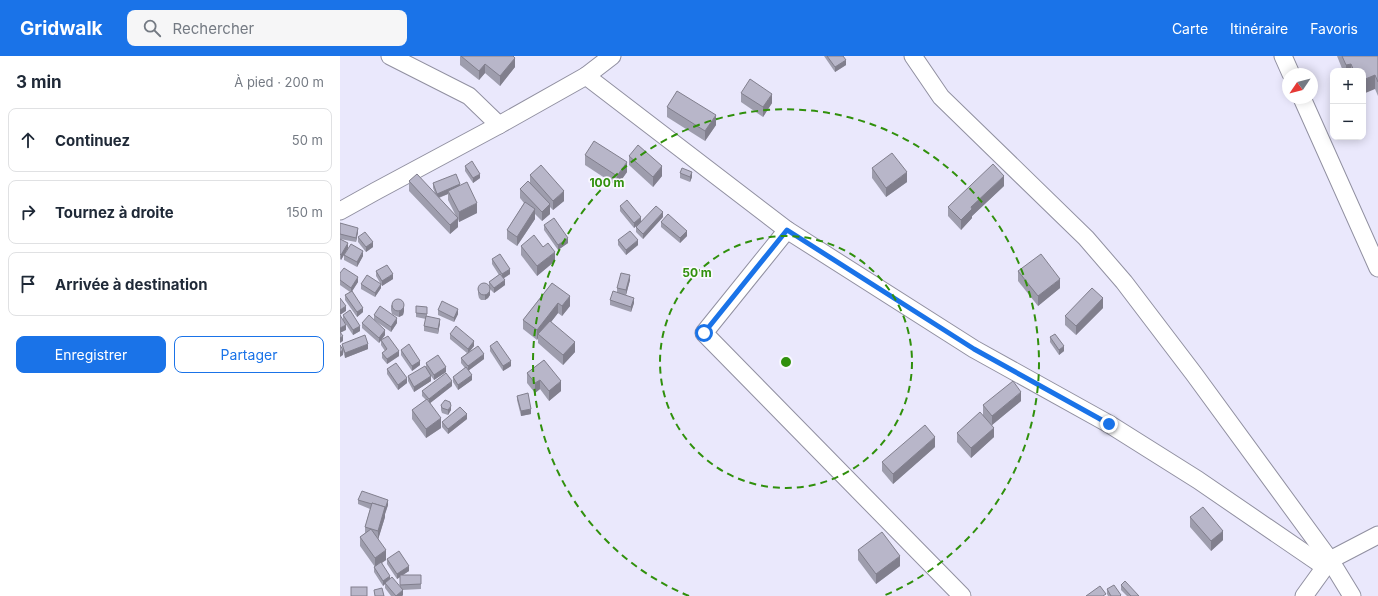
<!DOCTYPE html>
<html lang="fr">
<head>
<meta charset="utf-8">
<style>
  :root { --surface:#fff; --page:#f6f6f7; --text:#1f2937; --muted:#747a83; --line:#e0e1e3; --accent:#1a73e8 }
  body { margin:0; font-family:Inter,sans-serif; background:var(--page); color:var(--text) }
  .controls { position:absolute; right:12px; top:12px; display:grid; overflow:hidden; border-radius:8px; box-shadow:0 2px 10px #0003 }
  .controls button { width:36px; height:36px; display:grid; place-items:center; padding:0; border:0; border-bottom:1px solid var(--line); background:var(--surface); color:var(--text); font:20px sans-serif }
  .compass { position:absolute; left:942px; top:12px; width:36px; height:36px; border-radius:50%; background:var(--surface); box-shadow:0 2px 10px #0003; rotate:235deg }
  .stop { position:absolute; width:12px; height:12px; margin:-9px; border:3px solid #1a73e8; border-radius:50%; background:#fff }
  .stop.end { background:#1a73e8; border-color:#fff; box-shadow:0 1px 4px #0008 }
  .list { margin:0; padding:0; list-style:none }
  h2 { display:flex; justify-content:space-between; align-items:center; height:52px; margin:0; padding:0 16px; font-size:17px }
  h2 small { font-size:13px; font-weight:400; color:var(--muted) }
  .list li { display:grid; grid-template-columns:26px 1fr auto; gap:12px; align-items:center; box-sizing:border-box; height:64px; margin:0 8px 8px; padding:0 8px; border:1px solid var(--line); border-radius:8px }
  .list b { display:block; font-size:15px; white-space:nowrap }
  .list em { font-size:13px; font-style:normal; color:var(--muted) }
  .actions { display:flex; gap:8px; padding:12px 16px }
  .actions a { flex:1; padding:9px 0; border:1px solid var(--accent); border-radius:8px; text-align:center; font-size:14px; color:var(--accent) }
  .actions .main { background:var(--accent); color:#fff }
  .icon { flex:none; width:22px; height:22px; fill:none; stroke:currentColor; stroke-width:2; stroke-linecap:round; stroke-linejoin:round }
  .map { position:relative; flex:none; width:1038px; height:540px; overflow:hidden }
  header { display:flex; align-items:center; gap:24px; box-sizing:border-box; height:56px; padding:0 20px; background:var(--accent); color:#fff }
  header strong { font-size:19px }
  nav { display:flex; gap:22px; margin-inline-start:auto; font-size:14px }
  .search { width:280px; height:36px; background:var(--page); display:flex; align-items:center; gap:10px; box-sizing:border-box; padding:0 14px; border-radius:8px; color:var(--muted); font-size:15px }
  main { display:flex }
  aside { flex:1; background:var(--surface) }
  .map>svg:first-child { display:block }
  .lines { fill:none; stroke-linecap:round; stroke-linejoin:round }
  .street-casing { stroke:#9190a1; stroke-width:19 }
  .street { stroke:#fff; stroke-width:17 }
  .wall { fill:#9e9dad; fill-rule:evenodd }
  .shaded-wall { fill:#817f8d }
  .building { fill:#b8b6c9; stroke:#817f8d }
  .route { stroke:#1a73e8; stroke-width:5 }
  .ring { fill:none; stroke:#30900c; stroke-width:2; stroke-dasharray:7 5 }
  .centre { fill:#30900c; stroke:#f8f7ff; stroke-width:2 }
  .ring-label { font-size:12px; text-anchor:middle; font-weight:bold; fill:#30900c; stroke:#f8f7ff; stroke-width:3.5; stroke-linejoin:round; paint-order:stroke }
</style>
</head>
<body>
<header>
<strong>Gridwalk</strong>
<div class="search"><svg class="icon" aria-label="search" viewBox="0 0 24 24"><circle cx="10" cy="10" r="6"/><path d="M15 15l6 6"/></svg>Rechercher</div>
<nav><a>Carte</a><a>Itinéraire</a><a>Favoris</a></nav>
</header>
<main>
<aside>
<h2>3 min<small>À pied · 200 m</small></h2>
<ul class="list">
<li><svg class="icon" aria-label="ahead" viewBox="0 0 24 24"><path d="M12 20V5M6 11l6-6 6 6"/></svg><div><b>Continuez</b></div><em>50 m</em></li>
<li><svg class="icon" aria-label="right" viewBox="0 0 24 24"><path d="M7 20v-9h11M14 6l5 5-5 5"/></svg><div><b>Tournez à droite</b></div><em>150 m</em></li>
<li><svg class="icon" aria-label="arrive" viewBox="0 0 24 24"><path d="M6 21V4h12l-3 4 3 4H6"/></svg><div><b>Arrivée à destination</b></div></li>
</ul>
<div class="actions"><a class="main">Enregistrer</a><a>Partager</a></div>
</aside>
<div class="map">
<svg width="1038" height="540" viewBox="0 0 1038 540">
  <rect width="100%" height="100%" fill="#eae8fc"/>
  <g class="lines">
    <defs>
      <g id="street">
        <path d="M50,0l79,40 30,29"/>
        <path d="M573,0l28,41 145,141 38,44 70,92 136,186 22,36"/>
        <path d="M943,0l8,18"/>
        <path d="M246,20l201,154 187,119 135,75 89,56 127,87"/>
        <path d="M962,42l76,170"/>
        <path d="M0,155l36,-20 123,-66 87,-49 26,-20"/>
        <path d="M447,174l-83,103 258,263"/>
        <path d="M964,540l26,-36 48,-25"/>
      </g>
    </defs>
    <use href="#street" class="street-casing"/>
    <use href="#street" class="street"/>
  </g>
  <g class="wall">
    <path d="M120,0h53l2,11 -15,19 -15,-13 -6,7 -19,-15z"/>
    <path d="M484,0h19l3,9 -11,7z"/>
    <path d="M997,0h41v40l-3,-7 -12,-18h-20z"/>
    <path d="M401,37l31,10 -9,14 -22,-15z"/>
    <path d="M327,51l49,18 -11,16 -38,-24z"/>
    <path d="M245,99l42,17 -10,14 -32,-21z"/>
    <path d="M289,100l33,20 -9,11 -24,-22z"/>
    <path d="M125,110l15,12 -7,5 -8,-12z"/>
    <path d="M532,112l35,14 -21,15 -14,-19z"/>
    <path d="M340,117l12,4 -2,5 -10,-4z"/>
    <path d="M190,119l34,26 -11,9 -3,-3v7l-8,7 -7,-7v5l-18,27 -10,-7v-9l17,-27 -4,-5v-9l10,-6z"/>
    <path d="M69,125l26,12 -2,-5v-5l27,2 17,28 -18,9 -1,-3v8l-8,7 -41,-43zM108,138v6l8,16 -17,-18z"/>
    <path d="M664,130l-32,30v2l-11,12 -13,-14v-9z"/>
    <path d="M280,150l21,15 22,-4 -20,22 -7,-7v-5l1,-2 -3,3 -14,-17z"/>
    <path d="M321,166l26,14 -7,7 -19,-16z"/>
    <path d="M0,167l18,9 -2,10 -16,-3z"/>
    <path d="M204,169l24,18 -10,7 -14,-20z"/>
    <path d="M18,181l15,10 -7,5 -8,-10z"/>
    <path d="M0,183l8,9 -7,12 -1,-1z"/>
    <path d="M278,184l20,5 -12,10 -8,-10z"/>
    <path d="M181,190l34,15 -18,15 -16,-21z"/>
    <path d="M4,199l19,1 -6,11 -13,-7z"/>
    <path d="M152,203l18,15 -7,5 2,6 -11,8 -5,-5 1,7 -2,3 -3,2h-4l-2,-2 -1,-4v-5l11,-3v-4l10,-7 -7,-11z"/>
    <path d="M36,215l17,8 -11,7 -6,-10z"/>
    <path d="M678,215l42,17 -22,18 -20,-25z"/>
    <path d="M0,217l18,9 -6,9 11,21 -6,5 -12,-17v-5l5,-3 -10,-7z"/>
    <path d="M290,224l-4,15h-3l11,8 -3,9 -21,-7v-5l7,-7v-5z"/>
    <path d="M212,227l18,23 -8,10 -4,-3 -7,9 24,30 -12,13 -25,-22v-5l-1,2 -14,-11v-9z"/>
    <path d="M21,228l20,4 -6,9 -14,-8z"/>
    <path d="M51,249l13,6 -1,4 -4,2 -3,-1 -4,-2 -1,-4z"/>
    <path d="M87,251v9l13,7 -2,11 -14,-3v-5l2,-7 -10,-2v-4z"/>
    <path d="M763,252l-27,27 -11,-10v-9z"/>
    <path d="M98,254l20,4 -4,8 -16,-7z"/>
    <path d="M3,259l17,16 -7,4 -10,-15z"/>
    <path d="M34,259l23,8 -6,9 -17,-12z"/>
    <path d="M22,267l23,12 -6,8 -17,-15z"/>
    <path d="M110,278l24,12 -6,6 16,7 -15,11 3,10 -14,10 -5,-8v-5l12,-9 -4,-5v-5l6,-5 -17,-14z"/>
    <path d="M710,281l14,14 -5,4 -9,-13z"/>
    <path d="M41,284l18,16 -12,8 -5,-6v-5l3,-2 -4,-6z"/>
    <path d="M2,288l26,5 -23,9 -2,-7v4z"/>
    <path d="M150,290l21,20 -8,5 -13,-20z"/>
    <path d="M61,294l19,15 -8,6 -11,-16z"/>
    <path d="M204,304l17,31 -12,10 -9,-12 -5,4 -8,-10v-10z"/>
    <path d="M86,307l20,9 -12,8 -3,-4v5l-17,11 -6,-11v-5l18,-8z"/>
    <path d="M47,313l20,14 -9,7 -11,-16z"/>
    <path d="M112,330l-22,17 11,25 -15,10 -14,-19v-9l14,-10 -4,-4v-5z"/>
    <path d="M177,340l14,18 -10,2 -4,-16z"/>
    <path d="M681,345l-29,24 2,12 -23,21 -14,-16v-9l26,-18v-10z"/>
    <path d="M101,349l10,5 -3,5 -6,-2 -1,-3z"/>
    <path d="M127,363l-19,15 -6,-7v-5z"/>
    <path d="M595,391l-42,37 -11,-13v-9z"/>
    <path d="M18,444l30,5 -3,9v3l-7,22 8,21 -4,3 8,16 10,8v-10l-3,2 -10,-15v-5l22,12 -7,4h19v14l-19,1 1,5 -1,1h-11l-6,-8v-4l-2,2 -9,-14v-5h1l-15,-21v-9l5,-4v-6l5,-18 -12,-5z"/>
    <path d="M850,461l33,23 -12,11 -21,-24z"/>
    <path d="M518,494l42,16 -24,18 -18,-24z"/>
    <path d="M781,529l18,11h-12l-6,-6z"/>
    <path d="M767,533l14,7h-13l-1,-2z"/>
  </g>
  <g class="shaded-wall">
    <path d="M175,2v9l-15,19v-10z"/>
    <path d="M506,4v5l-11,7v-5z"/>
    <path d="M145,8v9l-6,7v-9z"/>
    <path d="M1011,8v7h-5v-6z"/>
    <path d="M1035,19v14l-12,5v-14z"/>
    <path d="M432,38v9l-9,14v-10z"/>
    <path d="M376,59v10l-11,16v-10z"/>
    <path d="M287,106v10l-10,14v-10z"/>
    <path d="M322,110v10l-9,11v-10z"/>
    <path d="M352,116v5l-2,5v-5z"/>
    <path d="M567,116v10l-21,15v-9z"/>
    <path d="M140,118v4l-7,5v-5z"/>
    <path d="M664,120v10l-32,30v2l-11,12v-10l10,-13z"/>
    <path d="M120,128v5l-12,2v3l-11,4v-4z"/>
    <path d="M224,135v10l-11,9v-9z"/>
    <path d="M137,147v10l-18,9v-10z"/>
    <path d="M210,148v10l-8,7v-9z"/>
    <path d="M195,153v10l-18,27v-9z"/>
    <path d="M323,156v5l-20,22v-5z"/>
    <path d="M301,161v5l-7,6v-5z"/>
    <path d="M118,162v9l-8,7v-9z"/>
    <path d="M18,172v4l-2,10v-4z"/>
    <path d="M347,175v5l-7,7v-5z"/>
    <path d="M228,182v5l-10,7v-5z"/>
    <path d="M298,184v5l-12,10v-5z"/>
    <path d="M33,186v5l-7,5v-5z"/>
    <path d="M8,187v5l-7,12v-5z"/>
    <path d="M23,195v5l-6,11v-5z"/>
    <path d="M215,196v9l-18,15v-10z"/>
    <path d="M170,213v5l-8,5v-5z"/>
    <path d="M53,218v5l-11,7v-5z"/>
    <path d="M290,219v5l-4,15v-5z"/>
    <path d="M18,221v5l-7,11v-5z"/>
    <path d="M720,223v9l-22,18v-10z"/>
    <path d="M165,224v5l-11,8v-5z"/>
    <path d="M41,228v4l-6,9v-4z"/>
    <path d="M150,234v5l-2,3 -3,2v-5z"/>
    <path d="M230,240v10l-8,10v-10z"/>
    <path d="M294,242v5l-3,9v-5z"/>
    <path d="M763,242v10l-27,27v-9z"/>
    <path d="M218,247v10l-18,23 -2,-2v4l-1,2v-10z"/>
    <path d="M6,250v5l-6,4v-5z"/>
    <path d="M64,250v5l-1,4 -4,2v-5z"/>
    <path d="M23,252v4l-6,5v-5z"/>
    <path d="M118,253v5l-4,8v-4z"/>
    <path d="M57,262v5l-6,9v-5z"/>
    <path d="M100,263v4l-2,11v-5z"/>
    <path d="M6,269v5l-6,3v-5z"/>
    <path d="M20,270v5l-7,4v-5z"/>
    <path d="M45,274v5l-6,8v-5z"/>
    <path d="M3,280v5l-3,2v-5z"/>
    <path d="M134,285v5l-6,8v-5z"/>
    <path d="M235,286v10l-12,13v-10z"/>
    <path d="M28,288v5l-23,9v-5z"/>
    <path d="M724,290v5l-5,4v-5z"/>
    <path d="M3,294v5l-3,2v-5z"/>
    <path d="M59,295v5l-12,8v-5z"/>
    <path d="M144,298v5l-16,12v-5z"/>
    <path d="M80,305v4l-8,6v-5z"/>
    <path d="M171,305v5l-8,5v-5z"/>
    <path d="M106,311v5l-12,8v-5z"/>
    <path d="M132,319v5l-14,10v-5z"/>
    <path d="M91,320v5l-17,11v-5z"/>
    <path d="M67,322v5l-9,7v-5z"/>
    <path d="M200,324v9l-5,4v-10z"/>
    <path d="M112,325v5l-23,18v-5z"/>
    <path d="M221,325v10l-12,10v-10z"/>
    <path d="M681,336v9l-29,24v-9z"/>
    <path d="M111,350v4l-3,5v-5z"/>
    <path d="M191,353v5l-10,2v-5z"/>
    <path d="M127,358v5l-19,15v-5z"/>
    <path d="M101,362v10l-15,10v-9z"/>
    <path d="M654,372v9l-23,21v-10z"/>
    <path d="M595,381v10l-42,37v-10z"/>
    <path d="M48,444v5l-3,9v-5z"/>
    <path d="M45,451v10l-7,23v-9z"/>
    <path d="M883,475v9l-12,11v-10z"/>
    <path d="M46,494v10l-11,7v-9z"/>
    <path d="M560,500v10l-24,18v-10z"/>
    <path d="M69,510v5l-12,8v-5z"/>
    <path d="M50,520v5l-5,2v1l-2,2v-5z"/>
    <path d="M63,534v5l-1,1h-6z"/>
  </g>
  <g class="building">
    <path d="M121,0h52l2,2 -15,18 -15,-12 -6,7z"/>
    <path d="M487,0h16l3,4 -11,7z"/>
    <path d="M1002,0h36v26l-3,-7 -12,5v-9h-9l-3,-7 -5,1z"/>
    <path d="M410,23l22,15 -9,13 -22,-14z"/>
    <path d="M337,35l39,24 -11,16 -38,-24z"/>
    <path d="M254,85l33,21 -10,14 -32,-21z"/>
    <path d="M298,89l24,21 -9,11 -24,-21z"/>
    <path d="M552,97l15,19 -21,16 -14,-20z"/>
    <path d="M132,105l8,13 -7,4 -8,-12z"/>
    <path d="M653,108l11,12 -33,31 1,2 -11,11 -13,-13z"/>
    <path d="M201,109l23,26 -11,10 -23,-26z"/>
    <path d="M342,112l10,4 -2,5 -10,-4z"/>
    <path d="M77,118l41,44 -8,7 -41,-44z"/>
    <path d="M116,118l4,10 -23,10 -4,-11z"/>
    <path d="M188,125l22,23 -8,8 -22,-23z"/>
    <path d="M127,126l10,21 -18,9 -11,-21z"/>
    <path d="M287,144l14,17 -7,6 -14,-17z"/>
    <path d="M185,146l10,7 -18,28 -10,-7z"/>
    <path d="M316,150l7,6 -20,22 -7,-7z"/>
    <path d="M328,158l19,17 -7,7 -19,-16z"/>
    <path d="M214,162l14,20 -10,7 -14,-20z"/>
    <path d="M0,167l18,5 -2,10 -16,-4z"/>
    <path d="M290,175l8,9 -12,10 -8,-10z"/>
    <path d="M25,176l8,10 -7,5 -8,-10z"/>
    <path d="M194,179l9,12 5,-4 7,9 -18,14 -16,-20z"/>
    <path d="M0,183l8,4 -7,12 -1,-1z"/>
    <path d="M11,188l12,7 -6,11 -13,-7z"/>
    <path d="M160,198l10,15 -8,5 -10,-15z"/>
    <path d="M701,198l19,25 -22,17 -20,-25z"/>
    <path d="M47,209l6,9 -11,7 -6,-10z"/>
    <path d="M4,212l14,9 -7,11 -11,-8v-7z"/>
    <path d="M281,217l9,2 -4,15 -9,-2z"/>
    <path d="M160,218l5,6 -11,8 -5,-6z"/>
    <path d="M27,219l14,9 -6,9 -14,-9z"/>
    <path d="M212,227l18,13 -8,10 -4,-3 -21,27 -14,-10z"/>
    <circle cx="144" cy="233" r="6"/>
    <path d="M752,232l11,10 -27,28 -11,-10z"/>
    <path d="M12,235l11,17 -6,4 -12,-17z"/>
    <path d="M273,235l21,7 -3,9 -21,-7z"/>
    <path d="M0,242l6,8 -6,4z"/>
    <circle cx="58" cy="249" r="6"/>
    <path d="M102,245l16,8 -4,9 -16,-8z"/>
    <path d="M40,250l17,12 -6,9 -17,-12z"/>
    <path d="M76,250l11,1v7l-11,-1z"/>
    <path d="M10,254l10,16 -7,4 -10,-15z"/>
    <path d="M0,259l6,10 -6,3z"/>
    <path d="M29,259l16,15 -6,8 -17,-15z"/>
    <path d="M86,260l14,3 -2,10 -14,-3z"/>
    <path d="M210,265l25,21 -12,13 -25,-21z"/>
    <path d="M116,270l18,15 -6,8 -18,-15z"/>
    <path d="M0,276l3,4 -3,2z"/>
    <path d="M715,278l9,12 -5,4 -9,-13z"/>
    <path d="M25,279l3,9 -23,9 -3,-9z"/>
    <path d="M48,280l11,15 -12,8 -5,-6 5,-4 -6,-9z"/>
    <path d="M157,285l14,20 -8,5 -13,-20z"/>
    <path d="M69,288l11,17 -8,5 -11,-16z"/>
    <path d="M0,289l3,5 -3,2z"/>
    <path d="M138,290l6,8 -16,12 -7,-8z"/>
    <path d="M98,299l8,12 -12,8 -8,-12z"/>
    <path d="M204,304l17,21 -12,10 -9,-11 -5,3 -8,-10z"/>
    <path d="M56,307l11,15 -9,7 -11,-16z"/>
    <path d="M85,310l6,10 -17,11 -6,-11z"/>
    <path d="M126,311l6,8 -14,10 -5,-8z"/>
    <path d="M106,317l6,8 -23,18 -7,-8z"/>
    <path d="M673,325l8,11 -29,24 -9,-11z"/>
    <path d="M188,337l3,16 -10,2 -4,-15z"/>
    <path d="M87,343l14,19 -15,11 -14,-19z"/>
    <path d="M105,344l5,2 1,4 -3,4 -6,-2 -1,-3z"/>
    <path d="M120,351l7,7 -19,15 -6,-7z"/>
    <path d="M640,356l14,16 -23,20 -14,-15z"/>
    <path d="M585,369l10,12 -42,37 -11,-12z"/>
    <path d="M22,435l26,9 -3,9v-2l-13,-4v1l-14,-4z"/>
    <path d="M32,447l13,4 -7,24 -13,-4z"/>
    <path d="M863,451l20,24 -12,10 -21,-24z"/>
    <path d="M31,473l15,21 -11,8 -15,-21z"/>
    <path d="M542,476l18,24 -24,18 -18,-24z"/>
    <path d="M59,495l10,15 -12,8 -10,-15z"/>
    <path d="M41,506l9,14 -7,5 -9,-14z"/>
    <path d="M60,519h21v9l-21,1z"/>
    <path d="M52,521l11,13 -7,6 -11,-13z"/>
    <path d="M785,525l14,15h-8l-10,-11z"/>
    <path d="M774,529l7,10 -1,1h-9l-4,-7z"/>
    <path d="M760,530l6,8 -3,2h-17z"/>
    <rect x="11" y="531" width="16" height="9"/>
    <path d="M42,532l2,8h-9l-1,-6z"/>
  </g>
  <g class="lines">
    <path class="route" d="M364,277l83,-103 187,119 135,75"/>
  </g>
  <g class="ring">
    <circle cx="446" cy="306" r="126"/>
    <path d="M349 540A253 253 0 1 1 543 540"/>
  </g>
  <circle cx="446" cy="306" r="6" class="centre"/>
  <g class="ring-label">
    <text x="267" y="131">100 m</text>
    <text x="357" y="221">50 m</text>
  </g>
</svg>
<div class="controls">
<button>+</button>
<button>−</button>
</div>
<svg class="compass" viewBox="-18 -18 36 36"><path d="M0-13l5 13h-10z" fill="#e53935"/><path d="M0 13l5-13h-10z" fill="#747a83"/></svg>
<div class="stop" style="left:364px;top:277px"></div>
<div class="stop end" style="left:769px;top:368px"></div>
</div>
</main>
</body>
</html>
